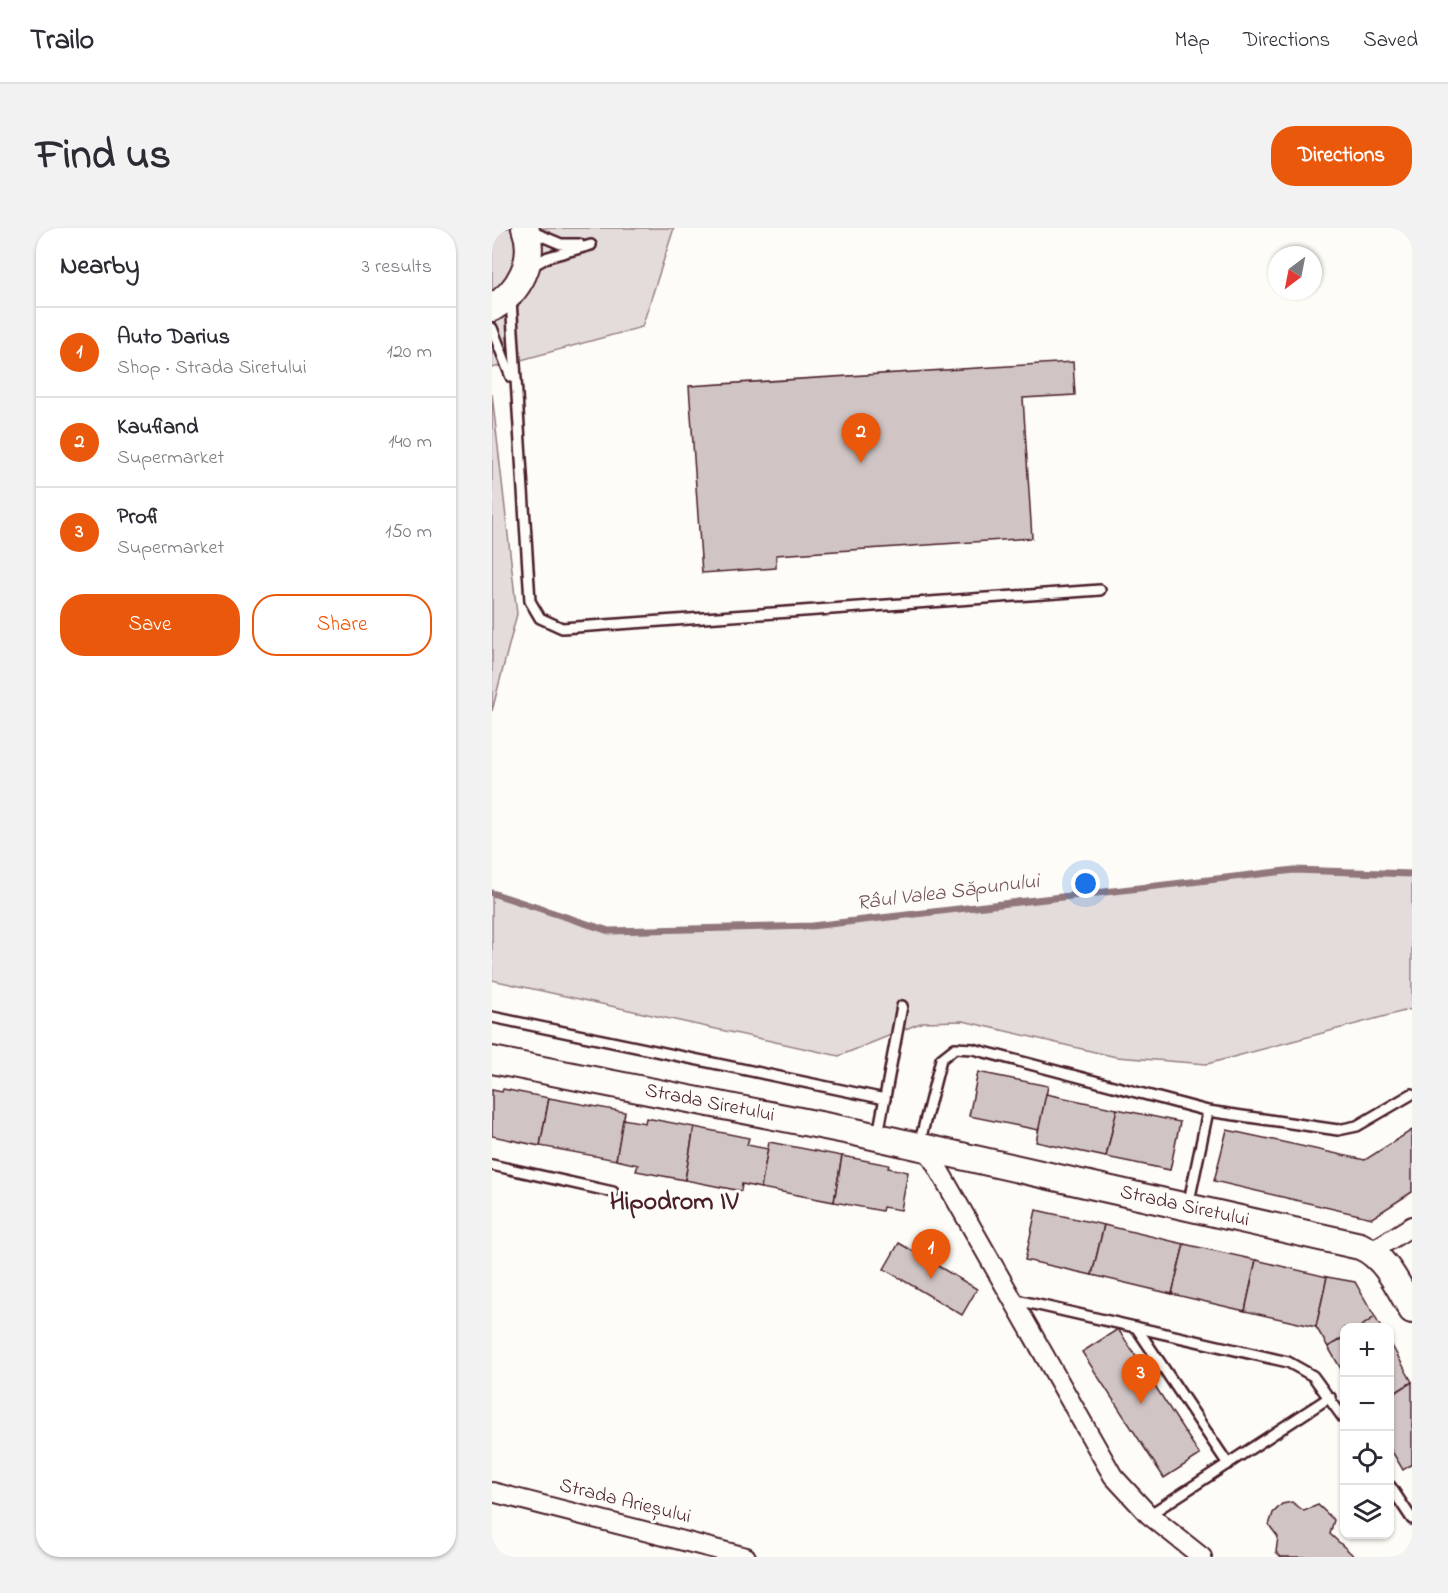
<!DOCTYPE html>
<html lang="en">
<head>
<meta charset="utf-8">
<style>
  :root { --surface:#fff; --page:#f2f2f3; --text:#2b2b33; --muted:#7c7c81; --line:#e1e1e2; --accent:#ea580c }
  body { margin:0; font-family:"Indie Flower",sans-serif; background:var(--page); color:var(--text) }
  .controls { position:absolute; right:18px; bottom:18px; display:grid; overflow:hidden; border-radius:12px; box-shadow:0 2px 4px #0004 }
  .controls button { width:54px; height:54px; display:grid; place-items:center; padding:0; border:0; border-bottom:2px solid var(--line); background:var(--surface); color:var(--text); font:30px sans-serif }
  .compass { position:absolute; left:776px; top:18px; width:54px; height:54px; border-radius:50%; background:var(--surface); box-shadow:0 2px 4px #0004; rotate:212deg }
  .you { position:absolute; left:594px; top:656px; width:21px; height:21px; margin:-15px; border:4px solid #fff; border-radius:50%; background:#1a73e8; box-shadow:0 0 0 9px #1a73e833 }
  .badge { display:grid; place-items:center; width:39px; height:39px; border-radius:50%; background:var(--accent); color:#fff; font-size:20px; font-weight:700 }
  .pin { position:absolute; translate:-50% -50px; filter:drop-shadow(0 2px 3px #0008) }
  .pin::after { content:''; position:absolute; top:32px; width:21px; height:18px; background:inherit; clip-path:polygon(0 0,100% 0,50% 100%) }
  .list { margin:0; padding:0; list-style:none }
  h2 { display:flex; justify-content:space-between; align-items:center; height:78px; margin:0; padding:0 24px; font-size:26px }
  h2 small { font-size:20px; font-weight:400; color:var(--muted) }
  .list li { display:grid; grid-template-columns:39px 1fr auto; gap:18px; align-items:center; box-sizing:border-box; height:90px; padding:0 24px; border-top:2px solid var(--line) }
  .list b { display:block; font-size:22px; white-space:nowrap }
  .list p { margin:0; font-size:20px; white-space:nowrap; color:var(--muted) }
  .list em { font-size:20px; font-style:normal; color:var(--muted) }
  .actions { display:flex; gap:12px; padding:18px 24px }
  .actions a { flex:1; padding:14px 0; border:2px solid var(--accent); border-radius:24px; text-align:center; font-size:21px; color:var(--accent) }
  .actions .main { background:var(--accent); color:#fff }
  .icon { flex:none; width:33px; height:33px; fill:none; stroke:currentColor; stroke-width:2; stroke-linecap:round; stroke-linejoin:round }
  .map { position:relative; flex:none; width:920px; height:1329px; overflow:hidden; border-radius:24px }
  header { display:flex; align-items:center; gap:36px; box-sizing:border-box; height:84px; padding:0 30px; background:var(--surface); border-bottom:2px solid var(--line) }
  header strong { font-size:28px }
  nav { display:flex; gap:33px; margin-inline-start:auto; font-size:21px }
  .intro { display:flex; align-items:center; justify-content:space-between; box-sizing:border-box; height:144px; padding:0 36px }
  h1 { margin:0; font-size:42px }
  .button { padding:15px 27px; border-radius:24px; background:var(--accent); color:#fff; font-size:21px; font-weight:700 }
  main { display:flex; gap:36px; padding:0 36px }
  aside { flex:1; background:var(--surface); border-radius:24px; box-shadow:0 2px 4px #0004 }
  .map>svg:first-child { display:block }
  .green { fill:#e3dcda; stroke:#967e82; stroke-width:1.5 }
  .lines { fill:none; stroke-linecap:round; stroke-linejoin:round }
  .stream { stroke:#91777b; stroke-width:7 }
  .building { fill:#d0c5c4; stroke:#4a1f2b; stroke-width:1.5 }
  .lane-casing { stroke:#4a1f2b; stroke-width:14 }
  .street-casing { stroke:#4a1f2b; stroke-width:22 }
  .secondary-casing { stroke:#4a1f2b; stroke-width:30 }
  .lane { stroke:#fdfcf7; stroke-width:9 }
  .street { stroke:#fdfcf7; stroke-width:18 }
  .secondary { stroke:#fdfcf7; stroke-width:26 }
  .labels { text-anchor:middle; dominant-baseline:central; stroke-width:6; stroke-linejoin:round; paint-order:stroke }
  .street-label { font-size:20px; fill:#4a1f2b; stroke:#fdfcf7 }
  .water-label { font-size:21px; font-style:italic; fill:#73525a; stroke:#fdfcf7 }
  .district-label { font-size:26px; font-weight:bold; fill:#4a1f2b; stroke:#fdfcf7 }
</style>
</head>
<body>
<header>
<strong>Trailo</strong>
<nav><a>Map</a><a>Directions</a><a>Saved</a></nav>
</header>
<div class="intro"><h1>Find us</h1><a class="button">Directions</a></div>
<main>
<aside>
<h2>Nearby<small>3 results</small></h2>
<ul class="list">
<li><span class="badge">1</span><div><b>Auto Darius</b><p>Shop · Strada Siretului</p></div><em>120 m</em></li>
<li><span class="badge">2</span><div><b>Kaufland</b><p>Supermarket</p></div><em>140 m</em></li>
<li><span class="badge">3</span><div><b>Profi</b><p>Supermarket</p></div><em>150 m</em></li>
</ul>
<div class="actions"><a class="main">Save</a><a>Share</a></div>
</aside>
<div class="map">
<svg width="920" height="1329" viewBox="0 0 920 1329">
  <rect width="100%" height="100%" fill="#fdfcf7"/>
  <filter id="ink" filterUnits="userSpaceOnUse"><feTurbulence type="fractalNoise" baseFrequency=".0167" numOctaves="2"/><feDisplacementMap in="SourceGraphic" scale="12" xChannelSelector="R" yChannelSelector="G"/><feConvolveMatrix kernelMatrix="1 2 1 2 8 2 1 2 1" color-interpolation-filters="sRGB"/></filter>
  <g filter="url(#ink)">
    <g class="green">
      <path d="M0,0h182l-32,99 -150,41z"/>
      <path d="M0,166l25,220 -25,97z"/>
      <path d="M802,642l118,4v135l-205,55 -91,-7 -153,-36 -40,1 -84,34 -347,-76v-87l118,38 202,-5z"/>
    </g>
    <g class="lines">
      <path class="stream" d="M0,665l117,38 203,-5 482,-56 118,4"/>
    </g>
    <g class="building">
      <path d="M581,134l2,33 -52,3 9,140 -256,17v13l-74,5 -13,-187z"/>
      <path d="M486,844l70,14 -9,44 -70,-14z"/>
      <path d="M11,861l46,9 -9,48 -48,-10v-46l10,2z"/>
      <path d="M554,866l71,15 -11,48 -70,-15z"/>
      <path d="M57,870l76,14 -9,48 -76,-14z"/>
      <path d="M625,881l63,13 -10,48 -64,-13z"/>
      <path d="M154,890l48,9 -9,53 -49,-9 2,-6 -22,-5 7,-41 22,4z"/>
      <path d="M202,899l55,11 -2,7 21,4 -7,39 -19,-4 -1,7 -56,-11z"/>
      <path d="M735,902l138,30 47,-30v62l-40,26 -158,-37z"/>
      <path d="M277,914l73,14 -8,46 -73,-14z"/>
      <path d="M350,928l47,9 -1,3 20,4 -7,38 -18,-3 -1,4 -48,-9z"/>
      <path d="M544,982l68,15 -12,50 -67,-15z"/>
      <path d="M612,997l80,19 -12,50 -80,-19z"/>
      <path d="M407,1015l78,46 -15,26 -78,-46z"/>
      <path d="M692,1016l72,16 -11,51 -73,-17z"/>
      <path d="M764,1032l71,17 -11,50 -71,-16z"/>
      <path d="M835,1049l28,5 20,35 -16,11h-15v9l-16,10 -12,-20z"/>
      <path d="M883,1089l6,11h-22z"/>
      <path d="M626,1101l82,126 -36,23 -82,-126z"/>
      <path d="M852,1109v37l-16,-27z"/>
      <path d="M898,1114l22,40 -22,14z"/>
      <path d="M920,1154v82l-9,6 -13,-22v-52z"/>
      <path d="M800,1274l12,9 14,-6 16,15 -4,14 25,23h-74l-5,-5 2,-15 -9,-12 4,-12 9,-9z"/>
    </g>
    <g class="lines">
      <defs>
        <g id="lane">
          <path d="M38,3l31,13h18"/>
          <path d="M40,38l16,-9 43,-12"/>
          <path d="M19,72l19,301 10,17 22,10 538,-38"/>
          <path d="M0,100l19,49"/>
          <path d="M0,789l393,82"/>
          <path d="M386,907l24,-129"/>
          <path d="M427,917l22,-86 14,-11 18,1 235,62 130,19 19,-4 55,-32"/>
          <path d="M0,937l121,27"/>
          <path d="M696,978l20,-95"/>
          <path d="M520,1071l276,63 25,14 31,43"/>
          <path d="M644,1099l92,137"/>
          <path d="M898,1258l22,33"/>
          <path d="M657,1287l181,-118"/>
        </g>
        <g id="street">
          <path d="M435,921l186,327 36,39 53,42"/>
          <path d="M880,1023l40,-25"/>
          <path d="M0,1264l254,65"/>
        </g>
        <g id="secondary">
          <path d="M0,80c27,-16 45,-48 33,-80"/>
          <path id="s1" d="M0,832l363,72 505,114c26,11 38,40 52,64"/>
        </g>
      </defs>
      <use href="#lane" class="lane-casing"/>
      <use href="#street" class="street-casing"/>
      <use href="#secondary" class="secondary-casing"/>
      <use href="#lane" class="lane"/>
      <use href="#street" class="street"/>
      <use href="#secondary" class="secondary"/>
    </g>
  </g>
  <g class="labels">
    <g class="street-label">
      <text stroke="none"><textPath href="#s1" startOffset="222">Strada Siretului</textPath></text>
      <text stroke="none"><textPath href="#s1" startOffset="708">Strada Siretului</textPath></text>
      <text transform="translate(133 1274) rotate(14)">Strada Arieșului</text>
    </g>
    <g class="water-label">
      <text transform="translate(456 665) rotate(-7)">Râul Valea Săpunului</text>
    </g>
    <g class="district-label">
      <text x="182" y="975">Hipodrom IV</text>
    </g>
  </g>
</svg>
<div class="controls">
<button>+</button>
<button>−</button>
<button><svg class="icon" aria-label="locate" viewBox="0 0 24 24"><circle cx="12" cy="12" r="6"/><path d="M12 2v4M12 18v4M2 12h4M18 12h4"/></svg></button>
<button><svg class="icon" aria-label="layers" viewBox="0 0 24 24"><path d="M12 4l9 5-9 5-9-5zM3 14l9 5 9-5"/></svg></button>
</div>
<svg class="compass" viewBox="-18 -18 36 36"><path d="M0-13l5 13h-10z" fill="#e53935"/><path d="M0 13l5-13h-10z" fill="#7c7c81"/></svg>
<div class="you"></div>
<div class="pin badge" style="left:439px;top:1051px">1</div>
<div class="pin badge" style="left:369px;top:235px">2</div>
<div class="pin badge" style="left:649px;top:1176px">3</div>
</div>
</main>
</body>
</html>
